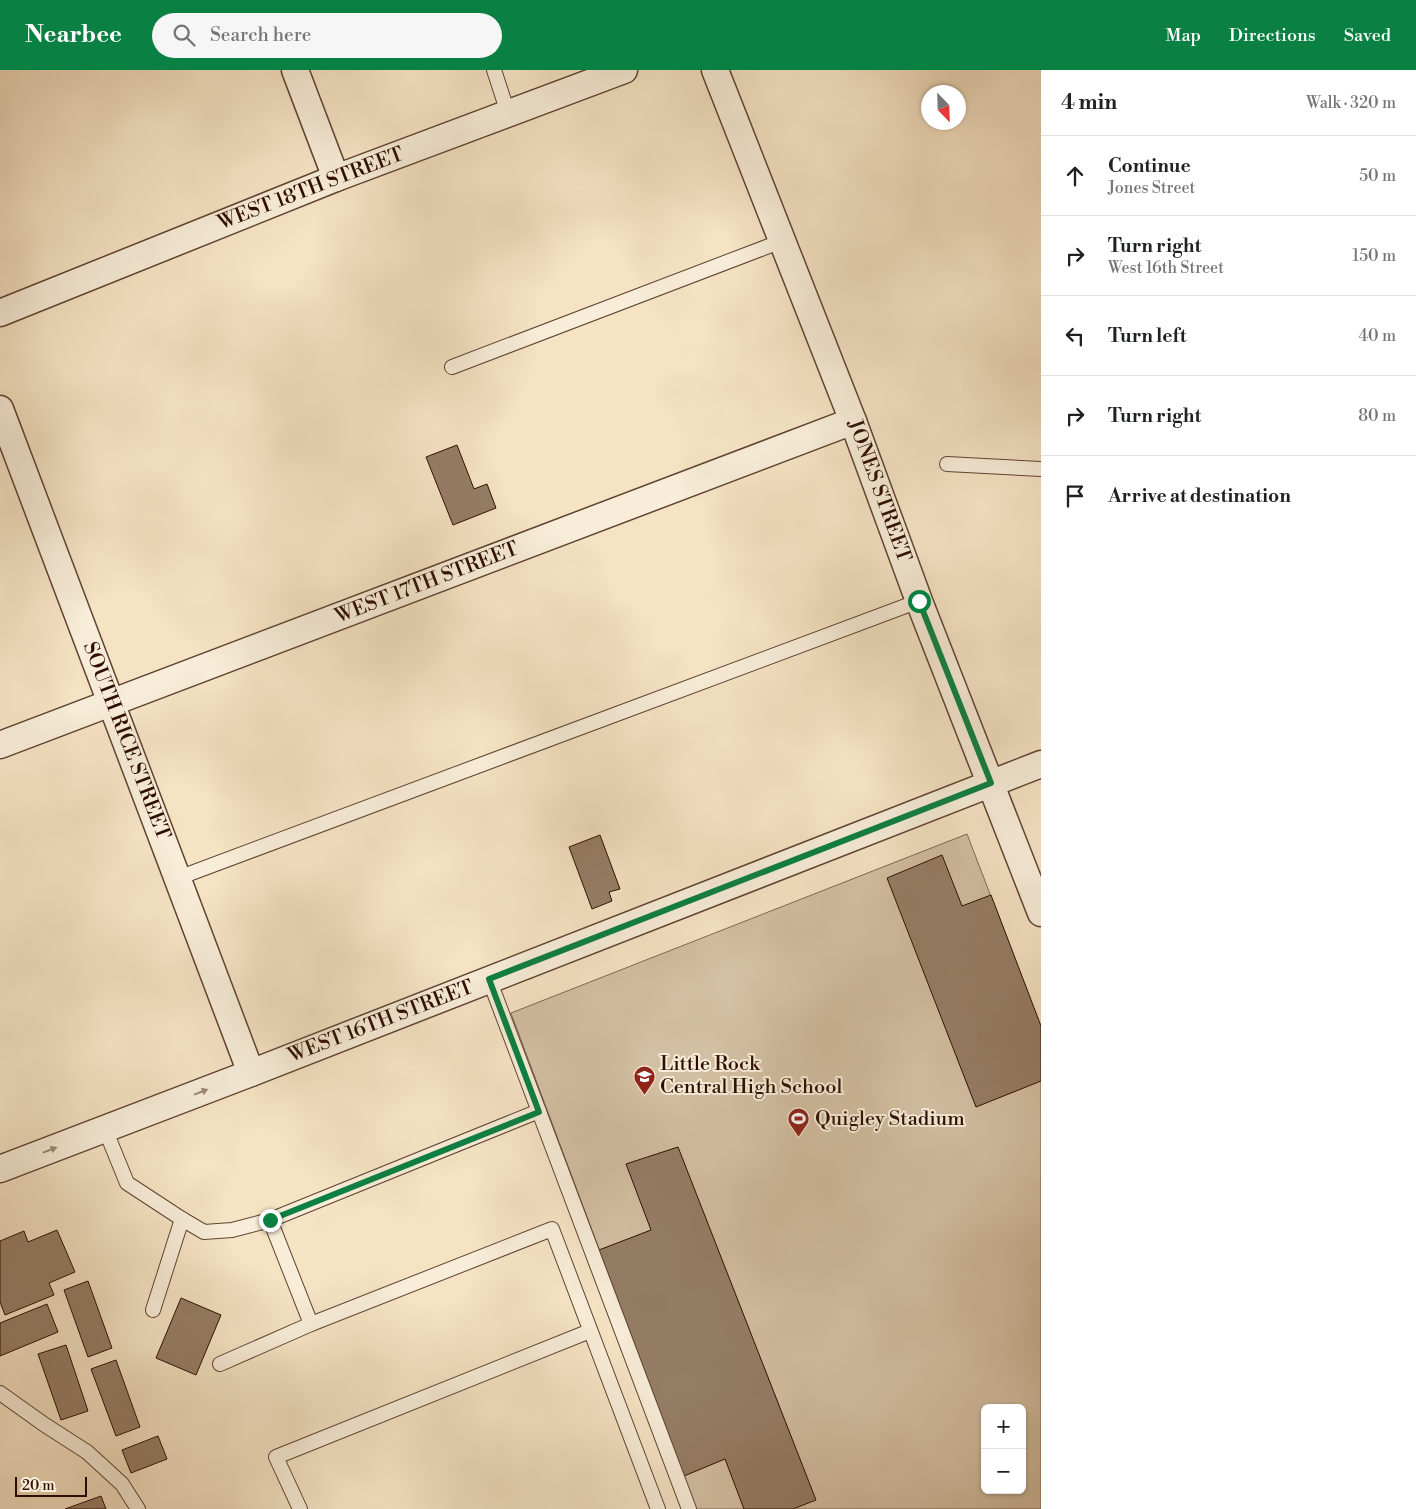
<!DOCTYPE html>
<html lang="en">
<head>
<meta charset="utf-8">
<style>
  :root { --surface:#fff; --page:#f6f6f6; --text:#202124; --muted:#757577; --line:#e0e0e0; --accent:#0b8043 }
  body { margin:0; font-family:"Libre Bodoni",serif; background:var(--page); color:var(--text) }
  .controls { position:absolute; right:15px; bottom:15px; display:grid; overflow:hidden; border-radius:8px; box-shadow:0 1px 4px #0004 }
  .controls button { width:45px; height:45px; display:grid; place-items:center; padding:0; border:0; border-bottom:1px solid var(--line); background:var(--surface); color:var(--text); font:25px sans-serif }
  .compass { position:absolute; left:921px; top:15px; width:45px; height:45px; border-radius:50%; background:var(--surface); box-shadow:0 1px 4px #0004; rotate:157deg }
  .scale { position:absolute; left:15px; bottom:12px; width:72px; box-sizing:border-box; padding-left:5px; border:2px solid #2d0e00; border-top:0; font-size:14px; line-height:18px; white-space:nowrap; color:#2d0e00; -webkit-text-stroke:4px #f8edd9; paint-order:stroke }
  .stop { position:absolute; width:15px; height:15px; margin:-11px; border:4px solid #0b8043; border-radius:50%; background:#fff }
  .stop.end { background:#0b8043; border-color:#fff; box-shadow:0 1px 5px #0008 }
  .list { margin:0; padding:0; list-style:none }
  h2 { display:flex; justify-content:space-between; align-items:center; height:65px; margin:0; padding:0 20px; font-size:21px }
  h2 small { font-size:16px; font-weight:400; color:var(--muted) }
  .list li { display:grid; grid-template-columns:32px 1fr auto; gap:15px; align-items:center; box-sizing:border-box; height:80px; padding:0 20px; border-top:1px solid var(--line) }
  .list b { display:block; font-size:19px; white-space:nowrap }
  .list p { margin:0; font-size:16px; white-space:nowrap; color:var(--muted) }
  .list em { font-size:16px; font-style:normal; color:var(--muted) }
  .icon { flex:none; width:28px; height:28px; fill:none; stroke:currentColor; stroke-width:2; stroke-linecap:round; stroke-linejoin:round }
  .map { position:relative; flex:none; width:1041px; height:1439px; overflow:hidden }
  header { display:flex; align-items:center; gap:30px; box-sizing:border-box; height:70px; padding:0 25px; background:var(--accent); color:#fff }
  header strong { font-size:24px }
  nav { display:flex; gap:28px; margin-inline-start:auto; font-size:18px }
  .search { width:350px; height:45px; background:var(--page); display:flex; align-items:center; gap:12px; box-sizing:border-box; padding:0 18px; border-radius:28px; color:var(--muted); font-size:19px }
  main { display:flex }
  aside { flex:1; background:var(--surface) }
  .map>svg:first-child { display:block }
  .green { fill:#d3bfa3; stroke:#806652; fill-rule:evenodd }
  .building { fill:#957d66; stroke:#2d0e00 }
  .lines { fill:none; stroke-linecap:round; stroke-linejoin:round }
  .service-casing { stroke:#5f4331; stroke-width:16 }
  .minor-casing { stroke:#5f4331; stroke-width:29 }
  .service { stroke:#f8edd9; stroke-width:14 }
  .minor { stroke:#f8edd9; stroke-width:26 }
  .oneway { fill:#9d8977 }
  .route { stroke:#0b8043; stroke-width:6 }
  .labels { text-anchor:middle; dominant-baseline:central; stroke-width:4; stroke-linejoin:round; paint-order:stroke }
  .street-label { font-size:20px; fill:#2d0e00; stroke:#f8edd9 }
  .poi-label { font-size:20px; fill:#2d0e00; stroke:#f8edd9; text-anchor:start }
</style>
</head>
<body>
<header>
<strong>Nearbee</strong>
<div class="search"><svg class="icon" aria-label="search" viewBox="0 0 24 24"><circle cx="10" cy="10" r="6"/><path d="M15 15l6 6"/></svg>Search here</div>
<nav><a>Map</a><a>Directions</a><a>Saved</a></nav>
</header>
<main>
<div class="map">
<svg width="1041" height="1439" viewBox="0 0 1041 1439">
  <rect width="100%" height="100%" fill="#f5e3c4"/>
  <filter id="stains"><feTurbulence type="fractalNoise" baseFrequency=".004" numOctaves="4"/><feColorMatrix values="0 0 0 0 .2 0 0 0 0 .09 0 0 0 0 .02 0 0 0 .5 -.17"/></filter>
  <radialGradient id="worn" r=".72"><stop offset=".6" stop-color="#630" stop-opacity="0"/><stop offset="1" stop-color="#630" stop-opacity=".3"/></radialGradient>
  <path class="green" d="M967,764l74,193v482h-345l-185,-496zM985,1338h37v82h-37z"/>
  <g class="building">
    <path d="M457,375l17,44 13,-5 9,24 -43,17 -27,-68z"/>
    <path d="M600,765l20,54 -11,3 3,9 -20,8 -23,-62z"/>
    <path d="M942,785l20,51 29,-11 50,131v55l-65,26 -89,-229z"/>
    <path d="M678,1077l138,353 -23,9h-49l-19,-50 -41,17 -85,-226 52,-20 -25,-66z"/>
    <path d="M57,1160l18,42 -26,11 5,12 -49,20 -5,-13v-61l24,-10 4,11z"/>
    <path d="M88,1211l24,67 -24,9 -24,-67z"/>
    <path d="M181,1228l40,17 -25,60 -40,-17z"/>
    <path d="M47,1234l11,28 -58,24v-33z"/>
    <path d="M66,1275l22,66 -27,9 -23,-66z"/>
    <path d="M116,1290l24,67 -24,9 -25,-67z"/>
    <path d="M158,1366l9,23 -36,14 -9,-23z"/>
    <path d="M101,1426l5,13h-41z"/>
  </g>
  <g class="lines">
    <defs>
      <g id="service">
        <path d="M494,0l14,43"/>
        <path d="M452,297l330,-126"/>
        <path d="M947,394l94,5"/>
        <path d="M178,808l741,-277"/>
        <path d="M489,909l200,530"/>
        <path d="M105,1059l22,54 55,36 22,13 28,-2 38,-10 269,-109"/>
        <path d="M153,1240l29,-91"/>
        <path d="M311,1254l241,-95 106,280"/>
        <path d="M220,1294l91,-40 -41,-104"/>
        <path d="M0,1323l45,32 42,27 35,32 16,25"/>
        <path d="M300,1439l-24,-52 314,-126"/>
      </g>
      <g id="minor">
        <path d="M295,0l41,108"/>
        <path d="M715,0l138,351 66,180 122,312"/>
        <path d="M0,243l336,-135 288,-108"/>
        <path d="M0,339l251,664"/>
        <path d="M0,675l853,-324"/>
        <path d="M0,1099l251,-96 790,-309"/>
      </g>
    </defs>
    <use href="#service" class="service-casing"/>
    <use href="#minor" class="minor-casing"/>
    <use href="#service" class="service"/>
    <use href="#minor" class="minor"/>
  </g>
  <defs><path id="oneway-solid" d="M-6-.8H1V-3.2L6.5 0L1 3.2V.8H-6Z" transform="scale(1.25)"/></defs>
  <g class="oneway">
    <use href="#oneway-solid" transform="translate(201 1022) rotate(-21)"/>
    <use href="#oneway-solid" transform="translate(50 1080) rotate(-21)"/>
  </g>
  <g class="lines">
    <path class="route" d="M270,1150l269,-108 -50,-133 502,-196 -72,-182"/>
  </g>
  <defs>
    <symbol id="school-pin" viewBox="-11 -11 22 30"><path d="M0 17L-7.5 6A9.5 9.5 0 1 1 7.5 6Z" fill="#8f2418" stroke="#f8edd9"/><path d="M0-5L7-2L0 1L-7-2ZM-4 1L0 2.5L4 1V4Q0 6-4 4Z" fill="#fff"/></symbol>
    <symbol id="stadium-pin" viewBox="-11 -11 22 30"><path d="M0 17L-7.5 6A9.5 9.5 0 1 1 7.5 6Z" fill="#8f2418" stroke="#f8edd9"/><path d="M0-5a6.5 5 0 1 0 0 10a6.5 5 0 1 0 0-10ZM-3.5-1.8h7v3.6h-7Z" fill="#fff"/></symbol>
  </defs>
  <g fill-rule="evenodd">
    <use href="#school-pin" x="632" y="994" width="25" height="34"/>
    <use href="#stadium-pin" x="786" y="1036" width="25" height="34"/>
  </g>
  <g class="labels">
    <g class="street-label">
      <text transform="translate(311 119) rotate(-21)">WEST 18TH STREET</text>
      <text transform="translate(879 421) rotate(70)">JONES STREET</text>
      <text transform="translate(427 513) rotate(-21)">WEST 17TH STREET</text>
      <text transform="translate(126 671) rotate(69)">SOUTH RICE STREET</text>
      <text transform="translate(381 952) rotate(-21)">WEST 16TH STREET</text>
    </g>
    <g class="poi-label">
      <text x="660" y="994">Little Rock<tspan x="660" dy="23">Central High School</tspan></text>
      <text x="815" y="1049">Quigley Stadium</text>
    </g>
  </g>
  <rect width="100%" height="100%" filter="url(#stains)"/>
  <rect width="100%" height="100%" fill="url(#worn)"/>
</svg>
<div class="controls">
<button>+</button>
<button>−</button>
</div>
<svg class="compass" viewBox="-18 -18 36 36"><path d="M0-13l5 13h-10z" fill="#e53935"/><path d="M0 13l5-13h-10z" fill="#757577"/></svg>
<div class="scale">20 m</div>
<div class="stop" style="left:919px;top:531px"></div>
<div class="stop end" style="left:270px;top:1150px"></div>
</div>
<aside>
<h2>4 min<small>Walk · 320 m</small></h2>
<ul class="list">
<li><svg class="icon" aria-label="ahead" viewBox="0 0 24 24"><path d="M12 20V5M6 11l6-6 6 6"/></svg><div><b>Continue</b><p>Jones Street</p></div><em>50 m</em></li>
<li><svg class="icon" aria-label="right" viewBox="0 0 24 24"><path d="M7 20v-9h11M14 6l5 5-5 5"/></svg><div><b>Turn right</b><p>West 16th Street</p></div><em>150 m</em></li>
<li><svg class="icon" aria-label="left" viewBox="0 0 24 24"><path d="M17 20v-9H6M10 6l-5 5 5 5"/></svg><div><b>Turn left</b></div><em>40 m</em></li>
<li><svg class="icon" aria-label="right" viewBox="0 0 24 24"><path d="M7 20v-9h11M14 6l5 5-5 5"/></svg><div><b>Turn right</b></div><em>80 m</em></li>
<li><svg class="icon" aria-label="arrive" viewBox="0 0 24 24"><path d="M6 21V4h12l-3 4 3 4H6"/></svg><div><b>Arrive at destination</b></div></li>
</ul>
</aside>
</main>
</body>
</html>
